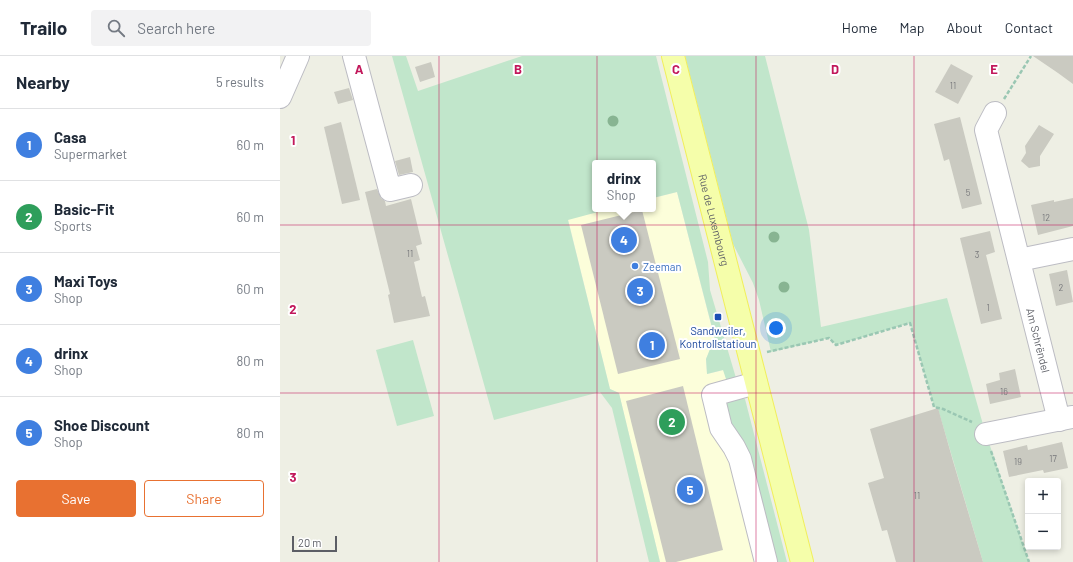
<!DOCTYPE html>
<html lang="en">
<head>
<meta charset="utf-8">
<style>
  :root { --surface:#fff; --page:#f2f2f3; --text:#1f2937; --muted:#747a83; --line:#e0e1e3; --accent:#e87131 }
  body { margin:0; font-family:Barlow,sans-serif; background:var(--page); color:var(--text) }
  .controls { position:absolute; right:12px; bottom:12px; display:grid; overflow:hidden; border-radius:4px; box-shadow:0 2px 6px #0003 }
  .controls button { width:36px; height:36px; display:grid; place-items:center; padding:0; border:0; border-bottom:1px solid var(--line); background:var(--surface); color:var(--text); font:20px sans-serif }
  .scale { position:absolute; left:12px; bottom:10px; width:45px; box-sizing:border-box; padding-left:4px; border:2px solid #5c5e65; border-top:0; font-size:11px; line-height:14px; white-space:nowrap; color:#5c5e65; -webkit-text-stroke:3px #fff; paint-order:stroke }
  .you { position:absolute; left:496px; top:272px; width:14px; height:14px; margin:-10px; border:3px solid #fff; border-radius:50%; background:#1a73e8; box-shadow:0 0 0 6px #1a73e833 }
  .badge { display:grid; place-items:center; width:26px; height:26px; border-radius:50%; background:var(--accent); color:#fff; font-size:13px; font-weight:700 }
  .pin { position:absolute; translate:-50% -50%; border:2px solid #fff; box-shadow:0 1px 4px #0006 }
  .popup { position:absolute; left:312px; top:104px; width:64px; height:52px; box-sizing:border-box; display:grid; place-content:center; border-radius:4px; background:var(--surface); filter:drop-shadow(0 1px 3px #0005); font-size:13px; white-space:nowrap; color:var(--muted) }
  .popup b { font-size:15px; color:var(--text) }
  .popup::after { content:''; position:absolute; left:50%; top:100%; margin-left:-8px; border:8px solid transparent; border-top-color:var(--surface) }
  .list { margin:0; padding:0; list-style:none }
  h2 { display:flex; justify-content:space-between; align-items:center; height:52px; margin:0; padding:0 16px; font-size:17px }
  h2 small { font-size:13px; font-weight:400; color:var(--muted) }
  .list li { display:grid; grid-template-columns:26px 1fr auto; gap:12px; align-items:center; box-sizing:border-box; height:72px; padding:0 16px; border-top:1px solid var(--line) }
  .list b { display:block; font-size:15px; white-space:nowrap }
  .list p { margin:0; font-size:13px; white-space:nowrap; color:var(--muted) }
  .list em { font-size:13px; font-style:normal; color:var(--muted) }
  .actions { display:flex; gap:8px; padding:12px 16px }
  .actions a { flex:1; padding:9px 0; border:1px solid var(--accent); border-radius:4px; text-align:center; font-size:14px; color:var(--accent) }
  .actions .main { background:var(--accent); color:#fff }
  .icon { flex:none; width:22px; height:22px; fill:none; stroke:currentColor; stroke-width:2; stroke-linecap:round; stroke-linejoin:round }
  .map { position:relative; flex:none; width:793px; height:506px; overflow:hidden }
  header { display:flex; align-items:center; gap:24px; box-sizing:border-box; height:56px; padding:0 20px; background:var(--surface); border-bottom:1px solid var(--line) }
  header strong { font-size:19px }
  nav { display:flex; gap:22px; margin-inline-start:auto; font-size:14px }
  .search { width:280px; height:36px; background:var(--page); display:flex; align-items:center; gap:10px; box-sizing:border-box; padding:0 14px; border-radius:4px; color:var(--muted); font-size:15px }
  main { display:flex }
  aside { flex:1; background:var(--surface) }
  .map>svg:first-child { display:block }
  .commercial { fill:#fcfeda }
  .green { fill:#c1e6cb }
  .building { fill:#cacac1 }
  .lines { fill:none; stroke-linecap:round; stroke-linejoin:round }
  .minor-casing { stroke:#bcbcc3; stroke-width:24 }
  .major-casing { stroke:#f1ef5c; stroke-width:24 }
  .path { stroke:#9ac7b3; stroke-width:2.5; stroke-dasharray:4 2; stroke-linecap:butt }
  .minor { stroke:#fff; stroke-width:22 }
  .major { stroke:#f5feaa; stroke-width:22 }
  .tree { fill:#88b492 }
  .grid { fill:none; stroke:#c2185b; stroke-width:1; stroke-opacity:0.55 }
  .shop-dot { fill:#3f7fe0; stroke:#fff; stroke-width:1.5 }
  .transit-dot { fill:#1a4fb4; stroke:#fff; stroke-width:1.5 }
  .labels { text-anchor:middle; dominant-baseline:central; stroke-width:4; stroke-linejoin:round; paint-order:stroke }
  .number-label { font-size:9px; fill:#78797c }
  .street-label { font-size:11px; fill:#5c5e65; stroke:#fff }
  .shop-label { font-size:11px; fill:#366cbe; stroke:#fff; text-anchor:start }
  .transit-label { font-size:11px; fill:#164399; stroke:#fff }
  .grid-label { font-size:13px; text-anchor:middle; font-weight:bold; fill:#c2185b; stroke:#fff; stroke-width:4; stroke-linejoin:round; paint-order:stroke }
</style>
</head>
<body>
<header>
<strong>Trailo</strong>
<div class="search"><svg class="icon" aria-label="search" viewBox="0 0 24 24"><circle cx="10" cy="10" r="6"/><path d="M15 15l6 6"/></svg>Search here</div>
<nav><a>Home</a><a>Map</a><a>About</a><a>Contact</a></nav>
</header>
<main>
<aside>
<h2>Nearby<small>5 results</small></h2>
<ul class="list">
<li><span class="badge" style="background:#3f7fe0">1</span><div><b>Casa</b><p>Supermarket</p></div><em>60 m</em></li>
<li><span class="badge" style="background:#2e9e5b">2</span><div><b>Basic-Fit</b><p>Sports</p></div><em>60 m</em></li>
<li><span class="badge" style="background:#3f7fe0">3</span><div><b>Maxi Toys</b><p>Shop</p></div><em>60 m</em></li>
<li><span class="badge" style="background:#3f7fe0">4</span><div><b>drinx</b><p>Shop</p></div><em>80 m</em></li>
<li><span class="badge" style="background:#3f7fe0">5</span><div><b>Shoe Discount</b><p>Shop</p></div><em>80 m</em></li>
</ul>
<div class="actions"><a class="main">Save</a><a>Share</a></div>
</aside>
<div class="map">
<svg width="793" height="506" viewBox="0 0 793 506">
  <rect width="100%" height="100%" fill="#eeefe4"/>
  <path class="commercial" d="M397,136l40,156 -7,2 -4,9 1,15 17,-4 50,192h-114l-41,-169 -9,-4 -42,-170 41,-10h44v-11z"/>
  <g class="green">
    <path d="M112,0h14l12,35 104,-35h134l52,206 2,28 26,88 -9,4 -4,-12 -16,4 -1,-15 4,-10 7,-2 -40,-155 -24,6v-35h-58v46h14l-41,11 42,169 9,4 41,169h-11l-37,-154 -12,-16 -106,28z"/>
    <path d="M405,0h80l44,174 12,97 126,-29 37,130 45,134h-46l-45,-153 -4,-2 -24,-84 -74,22 -7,-7 -58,14 -12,-52 -6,-17 -20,-39z"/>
    <path d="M133,284l21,76 -37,10 -21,-76z"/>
    <path d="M451,342h8l6,1 42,163h-13l-46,-134 -4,-21z"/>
  </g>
  <g class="building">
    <path d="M753,0h40v28l-15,-11z"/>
    <path d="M151,6l4,15 -15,5 -5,-15z"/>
    <path d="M671,8l22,12 -15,28 -23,-12z"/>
    <path d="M69,32l4,12 -15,4 -4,-12z"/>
    <path d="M680,61l22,87 -20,5 -13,-50 -5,2 -10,-37z"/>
    <path d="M61,66l19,78 -18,4 -18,-77z"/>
    <path d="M759,69l15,9 -14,22v10l-11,2 -8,-7 5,-8 -1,-7z"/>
    <path d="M130,101l3,15 -14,3 -4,-14z"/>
    <path d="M97,133l4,9 4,3 1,5 25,-7 11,45 -6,2 4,14 -6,2 8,35 3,-1 5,20 -36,7 -6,-28 2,-1 -25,-102z"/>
    <path d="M793,142v28l-35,9 -7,-30 23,-5v2z"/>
    <path d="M362,154l38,149 -62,15 -37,-149z"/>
    <path d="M710,175l5,21 -9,3 16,64 -21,5 -21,-86z"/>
    <path d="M787,214l6,32 -17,4 -7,-32z"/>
    <path d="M735,313l6,28 -31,7 -4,-20 14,-4 -1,-7z"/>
    <path d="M403,330l40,164 -47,12h-10l-40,-161z"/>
    <path d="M658,352l15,53 30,101h-87l-9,-32 -5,1 -14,-48 16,-5 -14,-49z"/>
    <path d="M782,386l6,26 -24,5 -1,-3 -34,7 -6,-26 24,-6 1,5z"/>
  </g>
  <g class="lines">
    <defs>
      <g id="minor">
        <path d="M74,0l36,134 21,-5"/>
        <path d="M0,41l18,-41"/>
        <path id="s1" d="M715,57l-9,17 73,290"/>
        <path d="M739,204l54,-11"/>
        <path d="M476,327l-43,12 8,33 13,19 6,12 26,103"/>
        <path d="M706,378l86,-17"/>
      </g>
      <g id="major">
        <path id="s2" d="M393,0l129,506"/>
      </g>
    </defs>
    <use href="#minor" class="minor-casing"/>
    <use href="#major" class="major-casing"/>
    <g class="path">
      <path d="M724,43l27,-43"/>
      <path d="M487,296l62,-14 7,7 74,-22 24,84 9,2 29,13"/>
      <path d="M711,395l38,111"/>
    </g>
    <use href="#minor" class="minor"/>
    <use href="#major" class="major"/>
  </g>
  <g class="tree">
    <circle cx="333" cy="65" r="5.5"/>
    <circle cx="494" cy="181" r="5.5"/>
    <circle cx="504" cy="231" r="5.5"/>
  </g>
  <path class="grid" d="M159,0v506M317,0v506M476,0v506M634,0v506M0,169h793M0,337h793"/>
  <circle class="shop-dot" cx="355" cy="210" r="4"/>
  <rect class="transit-dot" x="434" y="257" width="8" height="8" rx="2"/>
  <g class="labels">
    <g class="number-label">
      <text x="673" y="29">11</text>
      <text x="688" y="136">5</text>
      <text x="766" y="161">12</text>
      <text x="130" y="197">11</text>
      <text x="697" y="198">3</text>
      <text x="781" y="231">2</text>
      <text x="708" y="251">1</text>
      <text x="724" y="335">16</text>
      <text x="773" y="402">17</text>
      <text x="738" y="405">19</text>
      <text x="637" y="439">11</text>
    </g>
    <g class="street-label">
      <text stroke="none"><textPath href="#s2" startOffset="169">Rue de Luxembourg</textPath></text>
      <text stroke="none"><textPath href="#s1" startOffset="236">Am Schrëndel</textPath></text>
    </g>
    <g class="shop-label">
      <text x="363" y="210">Zeeman</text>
    </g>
    <g class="transit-label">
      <text x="438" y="274">Sandweiler,<tspan x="438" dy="13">Kontrollstatioun</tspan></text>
    </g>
  </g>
  <g class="grid-label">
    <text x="79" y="18">A</text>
    <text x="238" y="18">B</text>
    <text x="396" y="18">C</text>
    <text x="555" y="18">D</text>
    <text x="714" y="18">E</text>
    <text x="13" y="89">1</text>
    <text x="13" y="258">2</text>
    <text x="13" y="426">3</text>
  </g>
</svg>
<div class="controls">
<button>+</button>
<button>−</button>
</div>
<div class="scale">20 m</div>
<div class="you"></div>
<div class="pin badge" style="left:372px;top:289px;background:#3f7fe0">1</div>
<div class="pin badge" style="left:392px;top:366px;background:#2e9e5b">2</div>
<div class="pin badge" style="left:360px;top:235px;background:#3f7fe0">3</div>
<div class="pin badge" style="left:344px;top:184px;background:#3f7fe0">4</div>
<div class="popup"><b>drinx</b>Shop</div>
<div class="pin badge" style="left:410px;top:434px;background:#3f7fe0">5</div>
</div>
</main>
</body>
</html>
